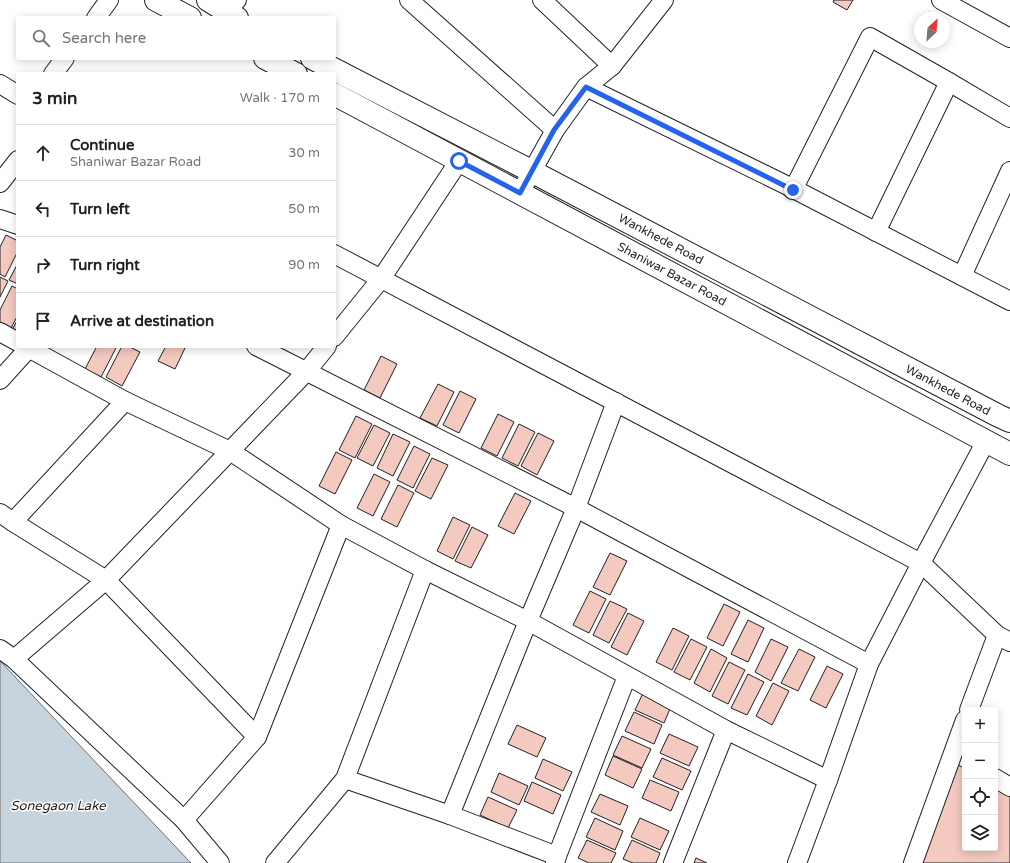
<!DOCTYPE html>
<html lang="en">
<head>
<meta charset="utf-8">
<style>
  :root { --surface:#fff; --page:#f6f6f6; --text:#202124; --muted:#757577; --line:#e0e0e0 }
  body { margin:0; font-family:"Varela Round",sans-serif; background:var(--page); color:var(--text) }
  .controls { position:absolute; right:12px; bottom:12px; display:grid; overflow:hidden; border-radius:4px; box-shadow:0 2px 10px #0003 }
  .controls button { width:36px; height:36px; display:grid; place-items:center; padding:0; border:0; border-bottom:1px solid var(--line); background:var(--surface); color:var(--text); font:20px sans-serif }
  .compass { position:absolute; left:914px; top:12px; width:36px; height:36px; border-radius:50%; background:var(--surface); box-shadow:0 2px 10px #0003; rotate:26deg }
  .stop { position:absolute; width:12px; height:12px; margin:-9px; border:3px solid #2563eb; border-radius:50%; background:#fff }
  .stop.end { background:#2563eb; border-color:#fff; box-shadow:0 1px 4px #0008 }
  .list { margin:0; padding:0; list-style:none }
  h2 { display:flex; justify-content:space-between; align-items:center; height:52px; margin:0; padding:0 16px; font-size:17px }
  h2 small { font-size:13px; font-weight:400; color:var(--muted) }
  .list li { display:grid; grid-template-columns:26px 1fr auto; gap:12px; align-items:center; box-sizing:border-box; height:56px; padding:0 16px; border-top:1px solid var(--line) }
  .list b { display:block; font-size:15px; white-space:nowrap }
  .list p { margin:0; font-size:13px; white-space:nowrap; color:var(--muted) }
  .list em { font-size:13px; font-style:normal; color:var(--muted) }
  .icon { flex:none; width:22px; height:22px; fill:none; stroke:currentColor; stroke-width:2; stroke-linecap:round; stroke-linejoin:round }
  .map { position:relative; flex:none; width:1010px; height:863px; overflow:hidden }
  .search { position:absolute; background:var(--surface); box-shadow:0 2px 10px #0003; left:16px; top:16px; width:320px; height:44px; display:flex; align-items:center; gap:10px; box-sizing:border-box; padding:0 14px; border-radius:4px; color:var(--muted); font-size:15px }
  .panel { position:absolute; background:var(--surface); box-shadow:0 2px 10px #0003; left:16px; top:72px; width:320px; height:276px; border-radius:4px }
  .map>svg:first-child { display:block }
  .water { fill:#c7d3dd; stroke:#6f6f6f }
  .building { fill:#f3c9c0; stroke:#222 }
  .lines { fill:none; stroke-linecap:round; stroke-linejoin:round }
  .minor-casing { stroke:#222; stroke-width:20 }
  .major-casing { stroke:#222; stroke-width:24 }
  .minor { stroke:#fff; stroke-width:18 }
  .major { stroke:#fff; stroke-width:22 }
  .route { stroke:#2563eb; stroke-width:5 }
  .labels { text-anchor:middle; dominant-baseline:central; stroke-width:3; stroke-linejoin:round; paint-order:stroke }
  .street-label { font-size:12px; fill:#222; stroke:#fff }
  .water-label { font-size:13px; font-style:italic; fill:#222; stroke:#fff }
</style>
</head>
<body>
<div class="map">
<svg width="1010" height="863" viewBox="0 0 1010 863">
  <rect width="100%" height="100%" fill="#fff"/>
  <path class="water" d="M0,661l191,202h-191z"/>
  <g class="building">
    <path d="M834,0h19l-6,10 -14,-8z"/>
    <path d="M6,235l12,6v10l-13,26 -5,-3v-27z"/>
    <path d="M18,263v21l-9,-4z"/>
    <path d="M0,277l8,4 -8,16z"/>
    <path d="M12,286l6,3v26l-7,13 -11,-5v-13z"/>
    <path d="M18,319v14l-6,-3z"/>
    <path d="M97,346h20l-16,31 -16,-8z"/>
    <path d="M122,346h6l12,6 -18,34 -16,-9z"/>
    <path d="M166,346h20l-11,23 -17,-8z"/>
    <path d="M381,356l16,8 -17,34 -16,-8z"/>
    <path d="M438,384l16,8 -17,34 -17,-8z"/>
    <path d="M460,391l16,8 -17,34 -16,-8z"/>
    <path d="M498,414l16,8 -17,34 -16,-8z"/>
    <path d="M356,416l16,8 -17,34 -16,-8z"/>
    <path d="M519,424l16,8 -17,34 -16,-8z"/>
    <path d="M374,425l16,8 -17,33 -16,-8z"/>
    <path d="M538,433l16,8 -17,34 -16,-9z"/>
    <path d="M393,434l17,8 -17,34 -16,-8z"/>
    <path d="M414,446l16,8 -17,34 -16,-8z"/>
    <path d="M336,452l16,8 -17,34 -16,-8z"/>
    <path d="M432,458l16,7 -17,34 -16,-8z"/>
    <path d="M374,474l16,8 -17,34 -16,-8z"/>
    <path d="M398,485l16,8 -17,34 -16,-8z"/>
    <path d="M515,493l16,8 -17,33 -16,-8z"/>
    <path d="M453,517l17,8 -17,34 -16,-8z"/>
    <path d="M472,527l16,8 -17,33 -16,-7z"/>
    <path d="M610,553l17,8 -17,34 -17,-8z"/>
    <path d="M590,591l16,8 -17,34 -16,-8z"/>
    <path d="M610,601l17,8 -18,34 -16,-8z"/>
    <path d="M724,604l16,8 -17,34 -16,-8z"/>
    <path d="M628,613l16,8 -17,34 -16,-8z"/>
    <path d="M748,620l16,8 -16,34 -17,-8z"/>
    <path d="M673,628l16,8 -17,34 -16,-8z"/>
    <path d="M691,639l16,8 -17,33 -16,-8z"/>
    <path d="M771,639l17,8 -17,34 -16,-9z"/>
    <path d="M711,649l16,9 -17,34 -16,-9z"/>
    <path d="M799,649l16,8 -17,34 -17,-8z"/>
    <path d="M729,662l16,8 -17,34 -16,-8z"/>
    <path d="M827,666l16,8 -17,34 -16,-8z"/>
    <path d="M748,674l16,8 -17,33 -16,-7z"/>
    <path d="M773,683l16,8 -17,34 -16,-9z"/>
    <path d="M644,691l28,13 -8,19 -29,-13z"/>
    <path d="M634,712l28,13 -8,19 -29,-13z"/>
    <path d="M517,725l29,13 -9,19 -29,-13z"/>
    <path d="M669,734l29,13 -9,19 -29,-13z"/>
    <path d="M622,736l29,13 -9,19 -29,-13z"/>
    <path d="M613,756l29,13 -9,19 -28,-13z"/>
    <path d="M662,758l29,13 -9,19 -29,-13z"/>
    <path d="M543,759l29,13 -9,19 -28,-13z"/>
    <path d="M957,764l8,5v79h30v-62l15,9v68h-89z"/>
    <path d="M499,773l29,13 -9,19 -28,-13z"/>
    <path d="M650,780l29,12 -8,19 -29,-13z"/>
    <path d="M532,782l29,13 -8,19 -29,-13z"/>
    <path d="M600,794l28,12 -8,19 -29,-13z"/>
    <path d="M488,797l29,13 -9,18 -28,-13z"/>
    <path d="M595,818l28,13 -8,19 -29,-13z"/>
    <path d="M640,818l29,13 -9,19 -29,-13z"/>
    <path d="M587,840l29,13 -5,10h-22l-11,-5z"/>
    <path d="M632,840l28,13 -4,10h-23l-10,-4z"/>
    <path d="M696,858l11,5h-13z"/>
  </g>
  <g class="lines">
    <defs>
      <g id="minor">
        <path d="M409,0l146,130"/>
        <path d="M542,0l70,66 -26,21"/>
        <path d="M941,0l69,38"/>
        <path d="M227,11l10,-11"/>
        <path d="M96,18l13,-18"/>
        <path d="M612,66l52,-66"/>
        <path d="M53,74l12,-16"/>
        <path d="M0,84l18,11"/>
        <path d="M0,183l18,-23"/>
        <path d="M793,190l77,-153 79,45 61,36"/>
        <path d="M520,193l35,-63 31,-43 200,98 224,116"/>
        <path d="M0,219l18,6"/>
        <path d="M876,232l73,-150"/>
        <path d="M334,254l587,309 -52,101 -41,116 -31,83"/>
        <path d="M962,276l48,-105"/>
        <path d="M0,332l18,10"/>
        <path d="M334,337l47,-58 78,-118"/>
        <path d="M25,346l100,55 105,50 111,74 84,45 103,51 198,109 102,50"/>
        <path d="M256,346l320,162 293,156"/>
        <path d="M0,380l29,-32"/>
        <path d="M986,441l-65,122 76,72 13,7"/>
        <path d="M0,513l13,9 112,-121"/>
        <path d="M13,522l93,58 151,157 -73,83"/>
        <path d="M0,649l14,10 170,161 36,43"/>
        <path d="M14,659l92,-79 200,-208 21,-26"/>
        <path d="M969,710l28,-75"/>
        <path d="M257,737l84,-212"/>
        <path d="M995,778l15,9"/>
        <path d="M345,779l105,36"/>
        <path d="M557,856l70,-180"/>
        <path d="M275,863l70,-84 80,-209"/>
        <path d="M555,863l2,-7 -107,-41 78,-194 48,-113 40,-106"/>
        <path d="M673,863l53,-133"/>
        <path d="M913,863l52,-143"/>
      </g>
      <g id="major">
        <path d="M156,0l34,18"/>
        <path d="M208,0l29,18"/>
        <path d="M265,58l31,16"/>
        <path d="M312,58l219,113 466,244 13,6"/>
        <path d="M334,94l676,360"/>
      </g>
    </defs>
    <use href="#minor" class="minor-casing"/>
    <use href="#major" class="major-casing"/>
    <use href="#minor" class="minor"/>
    <use href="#major" class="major"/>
  </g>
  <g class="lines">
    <path class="route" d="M459,161l61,32 34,-63 32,-43 207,103"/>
  </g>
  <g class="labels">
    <g class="street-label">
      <text transform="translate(661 239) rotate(28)">Wankhede Road</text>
      <text transform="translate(672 274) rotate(28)">Shaniwar Bazar Road</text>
      <text transform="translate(948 390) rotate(28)">Wankhede Road</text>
    </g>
    <g class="water-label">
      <text x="58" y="806">Sonegaon Lake</text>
    </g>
  </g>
</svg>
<div class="controls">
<button>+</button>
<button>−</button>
<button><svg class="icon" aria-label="locate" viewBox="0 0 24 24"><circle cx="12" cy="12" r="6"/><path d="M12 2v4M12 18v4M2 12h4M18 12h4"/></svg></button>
<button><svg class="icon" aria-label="layers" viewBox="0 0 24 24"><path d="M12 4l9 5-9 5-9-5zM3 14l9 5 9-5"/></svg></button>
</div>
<svg class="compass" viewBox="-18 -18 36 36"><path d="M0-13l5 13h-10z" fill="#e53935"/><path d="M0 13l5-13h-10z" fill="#757577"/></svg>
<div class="stop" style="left:459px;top:161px"></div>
<div class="stop end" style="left:793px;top:190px"></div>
<div class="search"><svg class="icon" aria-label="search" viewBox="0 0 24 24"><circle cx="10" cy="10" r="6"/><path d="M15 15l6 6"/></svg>Search here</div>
<section class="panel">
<h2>3 min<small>Walk · 170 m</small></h2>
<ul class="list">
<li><svg class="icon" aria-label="ahead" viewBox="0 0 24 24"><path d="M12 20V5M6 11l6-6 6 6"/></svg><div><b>Continue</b><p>Shaniwar Bazar Road</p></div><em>30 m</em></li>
<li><svg class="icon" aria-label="left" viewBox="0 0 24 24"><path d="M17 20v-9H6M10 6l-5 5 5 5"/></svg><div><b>Turn left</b></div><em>50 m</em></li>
<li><svg class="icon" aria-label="right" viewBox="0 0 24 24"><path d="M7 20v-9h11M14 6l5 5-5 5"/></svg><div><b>Turn right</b></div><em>90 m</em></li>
<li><svg class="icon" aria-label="arrive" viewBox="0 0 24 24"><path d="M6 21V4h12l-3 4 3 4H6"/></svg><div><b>Arrive at destination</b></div></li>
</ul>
</section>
</div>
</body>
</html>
